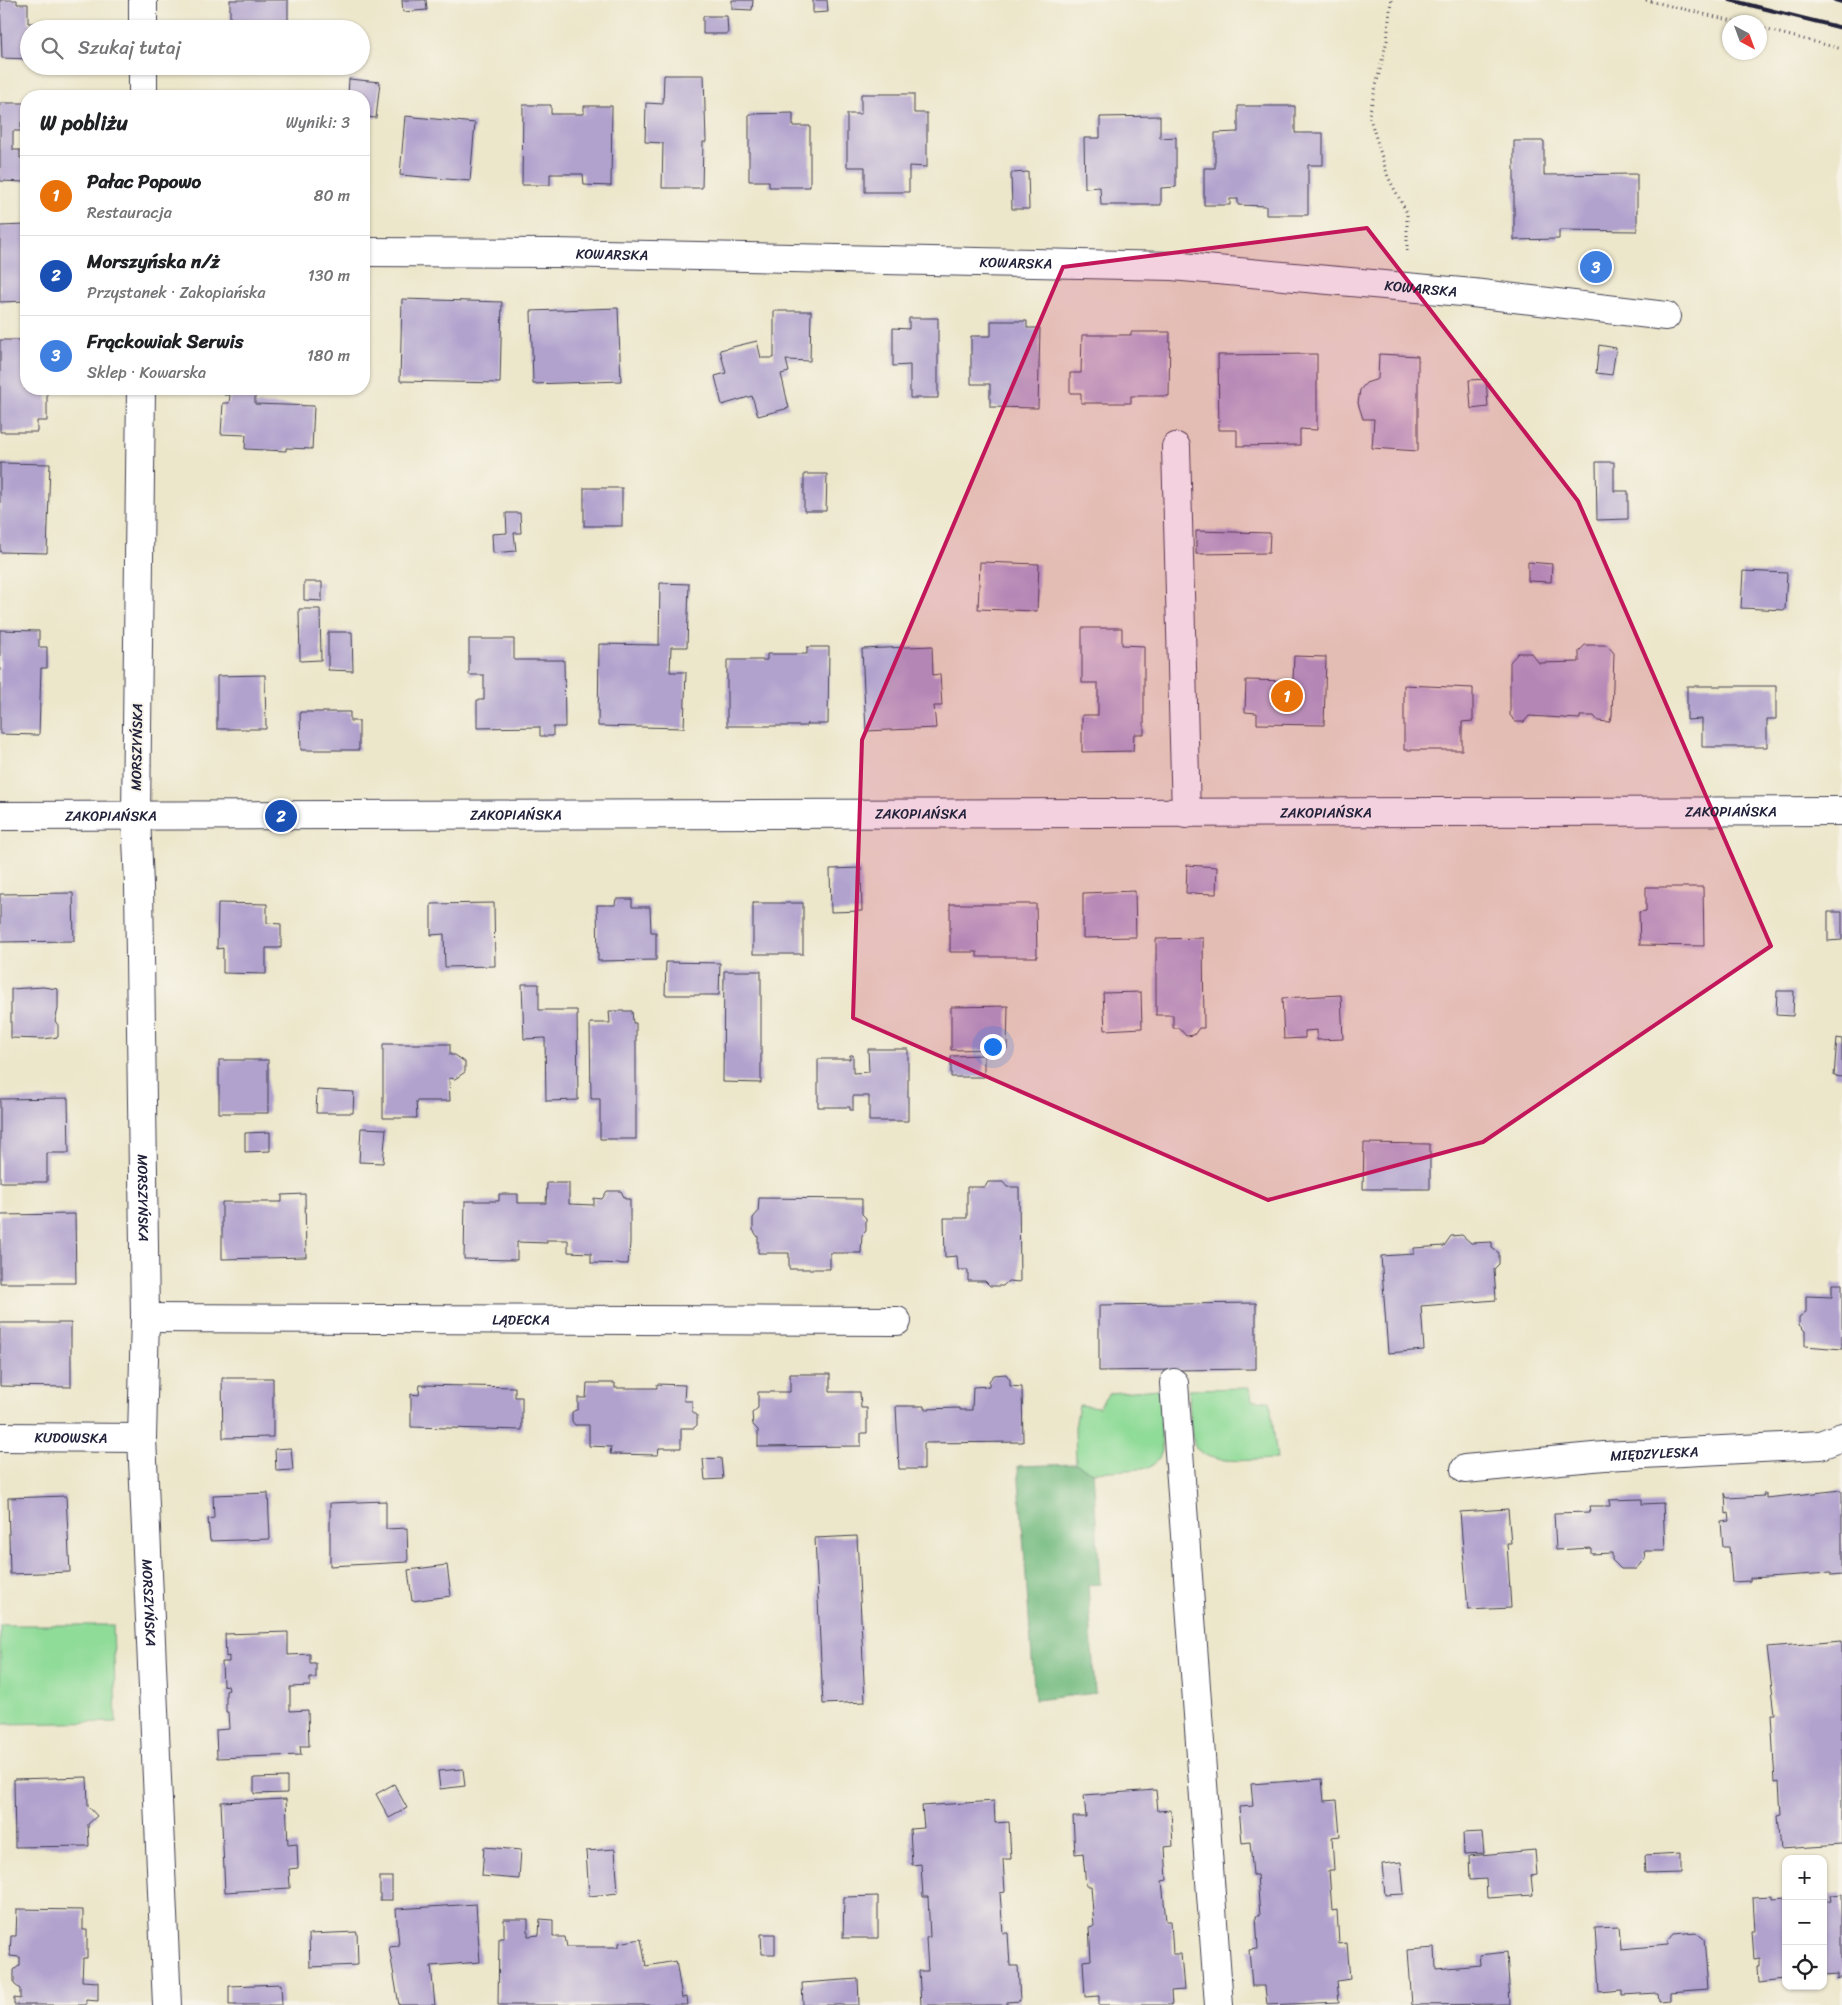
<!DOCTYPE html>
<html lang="pl">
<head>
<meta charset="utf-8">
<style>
  :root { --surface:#fff; --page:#f6f6f6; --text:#202124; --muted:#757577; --line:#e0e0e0; --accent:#c8321e }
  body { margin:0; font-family:Sriracha,sans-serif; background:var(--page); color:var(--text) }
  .controls { position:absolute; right:15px; bottom:15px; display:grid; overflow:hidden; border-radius:10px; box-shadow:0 1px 4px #0004 }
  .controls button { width:45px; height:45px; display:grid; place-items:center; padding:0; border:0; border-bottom:1px solid var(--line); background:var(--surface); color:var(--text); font:25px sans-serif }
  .compass { position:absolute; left:1722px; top:15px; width:45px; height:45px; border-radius:50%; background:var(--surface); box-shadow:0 1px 4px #0004; rotate:139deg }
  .you { position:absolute; left:992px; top:1046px; width:18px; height:18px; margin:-12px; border:4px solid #fff; border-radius:50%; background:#1a73e8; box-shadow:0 0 0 8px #1a73e833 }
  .badge { display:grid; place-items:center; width:32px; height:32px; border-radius:50%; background:var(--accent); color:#fff; font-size:16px; font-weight:700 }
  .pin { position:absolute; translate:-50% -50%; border:2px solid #fff; box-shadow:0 1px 5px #0006 }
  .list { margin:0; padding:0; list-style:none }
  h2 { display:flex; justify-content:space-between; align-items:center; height:65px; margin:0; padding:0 20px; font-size:21px }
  h2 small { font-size:16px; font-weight:400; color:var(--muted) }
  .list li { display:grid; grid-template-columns:32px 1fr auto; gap:15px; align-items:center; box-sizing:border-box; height:80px; padding:0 20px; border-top:1px solid var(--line) }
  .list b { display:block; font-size:19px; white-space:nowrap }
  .list p { margin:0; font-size:16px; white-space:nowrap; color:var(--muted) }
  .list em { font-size:16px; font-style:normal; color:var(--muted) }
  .icon { flex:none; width:28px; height:28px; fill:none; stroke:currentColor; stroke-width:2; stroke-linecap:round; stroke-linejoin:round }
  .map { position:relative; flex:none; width:1842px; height:2005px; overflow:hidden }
  .search { position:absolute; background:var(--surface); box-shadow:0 1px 4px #0004; left:20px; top:20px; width:350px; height:55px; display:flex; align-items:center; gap:12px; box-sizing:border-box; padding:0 18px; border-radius:28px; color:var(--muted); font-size:19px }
  .panel { position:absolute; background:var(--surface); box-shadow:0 1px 4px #0004; left:20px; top:90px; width:350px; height:305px; border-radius:20px }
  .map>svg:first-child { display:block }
  .green { fill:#8fdb98; stroke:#587e6a }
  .forest { fill:#73bb80; stroke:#4a6e5e }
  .building { fill:#b0a2cd }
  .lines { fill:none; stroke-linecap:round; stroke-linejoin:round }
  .minor-casing { stroke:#403f50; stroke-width:30 }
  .path { stroke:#403f50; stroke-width:3; stroke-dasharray:1 4; stroke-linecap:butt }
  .minor { stroke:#fff; stroke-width:28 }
  .rail { stroke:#22223b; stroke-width:4 }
  .marked { fill:#c2185b; fill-opacity:0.2; stroke:#c2185b; stroke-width:4; stroke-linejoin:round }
  .labels { text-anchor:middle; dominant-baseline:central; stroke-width:4; stroke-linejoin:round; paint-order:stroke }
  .street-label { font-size:14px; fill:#22223b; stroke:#f7f3e8 }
</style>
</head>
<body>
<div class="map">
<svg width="1842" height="2005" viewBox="0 0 1842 2005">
  <rect width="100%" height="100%" fill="#f7f3e8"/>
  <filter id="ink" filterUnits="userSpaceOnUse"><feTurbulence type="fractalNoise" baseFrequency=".02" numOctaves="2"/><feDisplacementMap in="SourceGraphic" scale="10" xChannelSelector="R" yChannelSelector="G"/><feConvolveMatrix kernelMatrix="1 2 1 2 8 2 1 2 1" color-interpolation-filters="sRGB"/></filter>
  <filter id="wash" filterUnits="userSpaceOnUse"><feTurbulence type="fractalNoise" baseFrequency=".0096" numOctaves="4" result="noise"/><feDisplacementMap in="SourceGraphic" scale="20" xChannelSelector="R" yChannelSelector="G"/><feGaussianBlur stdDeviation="1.12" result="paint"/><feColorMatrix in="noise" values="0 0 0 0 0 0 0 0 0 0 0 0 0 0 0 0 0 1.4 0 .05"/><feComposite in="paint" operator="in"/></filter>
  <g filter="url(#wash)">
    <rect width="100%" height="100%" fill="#ece6ca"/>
    <g class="green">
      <path d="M1250,1388l2,12 18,1 7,58c-21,0 -75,9 -83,-16 -5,-13 -4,-40 -5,-54z"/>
      <path d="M1159,1389l3,61 -3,8 -6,7 -10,4 -50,3 -17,-8 -1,-37 4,-22 20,2 10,-14z"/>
      <path d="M0,1625h113l3,97 -116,2z"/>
    </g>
    <path class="forest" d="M1076,1464l17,8 7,112 -12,1 7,108 -60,7 -17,-234z"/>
    <g id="blocks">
      <g class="building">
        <path d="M0,0h17v4h11v19h23v6h-22v30l-27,-1z"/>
        <rect x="230" y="0" width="58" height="29"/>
        <path d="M402,0h24l1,10 -24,2z"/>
        <path d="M732,0h21l-1,10 -20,-1z"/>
        <path d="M813,0h14l1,12 -15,1z"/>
        <path d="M703,16h24l1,18h-25z"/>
        <path d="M664,75h40l2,67h-3l-1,46h-40l1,-45 -18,-1 1,-39 17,1z"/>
        <path d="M349,79l31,3 -4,36 -12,-1v-21h-16z"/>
        <path d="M861,94h53v19h13v54l-18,-1v26h-44v-25h-18v-53h14z"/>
        <path d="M0,103h26v19h-5v9h-8v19h7v8h6v24l-26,-1z"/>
        <path d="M523,105h28v9h33v-8h28l-1,80 -27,-1 -1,-11h-33v11h-28z"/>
        <path d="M1238,106h57v27h28v32h-15v50h-42v-9l-28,-1v-6h-8v6h-26v-37h11v-35l23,-1z"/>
        <path d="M793,113v13h17v61h-41v-6h-20v-67z"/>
        <path d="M405,116l70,7 -5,58 -70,-6z"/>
        <path d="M1160,116v22l16,-1v50l-15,1v17h-60l-1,-18 -15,1 -1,-50h16v-21z"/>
        <path d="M1514,141h30v34l93,-1v57l-78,-1v9l-45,1z"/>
        <path d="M1028,172l1,37h-17l-1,-36z"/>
        <path d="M26,225v76l-26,1v-76z"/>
        <path d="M402,299l100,3 -2,81 -100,-2z"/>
        <path d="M618,308l3,73 -88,3 -2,-73z"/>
        <path d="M774,311h37l-1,50 -24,-1 3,12 -8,2 8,34 -31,8 -6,-20 -30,9 -7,-29 11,-3 -6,-23 37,-9 4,17h13z"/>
        <path d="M909,318h29v80h-28v-33l-17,1v-38l16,1z"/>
        <path d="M991,321h36v7h13l-2,80 -48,-1v-23h-19v-48h20z"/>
        <path d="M1131,332h39l-1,64h-38v7h-50v-10h-11v-20h11l1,-38h49z"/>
        <path d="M0,340h26v49h21v32h-10v11h-37z"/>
        <path d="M1599,345l17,3 -4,27 -16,-2z"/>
        <path d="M1317,354v76l-17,-1v16l-63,1v-16h-18l-1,-75z"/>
        <path d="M1379,354l39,2v95l-46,-3 2,-29h-11l-5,-16 2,-13 6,-7 12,-4z"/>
        <path d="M1486,379l2,28 -17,2 -2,-29z"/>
        <path d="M224,389h36v5h-5v10l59,2 -2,43 -26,-1v3l-41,-2 1,-14 -25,-1 2,-31h6l1,-8h-6z"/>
        <path d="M1596,462h18v29h14v28l-31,1z"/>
        <path d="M0,463l50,1 -3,89 -47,-1z"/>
        <path d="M804,474h23l-1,37h-22z"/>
        <rect x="584" y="488" width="38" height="38"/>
        <path d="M506,513h14l1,20h-7l2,18 -23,2 -1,-19 15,-1z"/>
        <path d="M1196,531l74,2 -1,20 -73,1z"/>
        <path d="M980,562l59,2 -2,47 -59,-2z"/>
        <path d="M1528,562l24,2 -1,18 -23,-1z"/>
        <path d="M1743,571l44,2 -2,37 -44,-2z"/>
        <path d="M304,582h18v19l-18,-1z"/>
        <path d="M660,583l29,1 -2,63h-16l-1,25h16l-2,56 -86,-2 1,-82 60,1z"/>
        <path d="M299,609h21l1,51 -21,1z"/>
        <path d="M1082,628h40v17l22,1v88h-10l-1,17 -51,1v-37h16v-32h-16z"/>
        <path d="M0,630l39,1v16h8v21h-6l-2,67 -39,-1z"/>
        <path d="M328,632h24l1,39 -25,-1z"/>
        <path d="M469,639h45v21h50l1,67h-12v9h-13v-9l-63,1v-28h7v-25h-15z"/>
        <path d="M1585,645h22l7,8 -2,63 -3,6 -11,-1 -4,-5h-14v3l-51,-3 -5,6h-9l-5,-7v-53l8,-9h13l8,10 40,-1v-11z"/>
        <path d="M932,646l1,29 7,-1 2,32h-8l2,22 -70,3 -4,-82z"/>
        <path d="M807,647h22l-1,77h-22l1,2h-80v-66h40v-6h40z"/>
        <path d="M1294,656l32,1 -2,68 -67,-1v-11l-12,-1 1,-32 47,1z"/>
        <path d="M265,675l1,54h-49v-53z"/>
        <path d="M1404,685l69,3v33l-11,1v28h-58z"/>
        <path d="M1687,686h89v33h-9v28h-65v-28l-15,1z"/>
        <path d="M300,712h50v9h9v29h-58z"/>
        <path d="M1187,865l30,2 -1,27 -30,-1z"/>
        <path d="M861,868l1,43 -31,1 -1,-43z"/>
        <path d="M1646,887h57l1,59 -64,-1 -1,-33 7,-1z"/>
        <path d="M1135,891l1,46 -53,1v-45z"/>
        <path d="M73,893l1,48 -74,1v-48z"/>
        <path d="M616,899h16v8h18l1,25h5v28l-58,1 -1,-56h18z"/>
        <path d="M218,903l49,1v19l14,1v24h-15v26l-43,-1v-25l-6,1z"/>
        <path d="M494,903l1,63 -50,1 -1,-33 -13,1v-31z"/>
        <rect x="753" y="903" width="50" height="51"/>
        <path d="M950,904h86l1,53h-60v-5h-27z"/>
        <path d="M1828,912h14v28l-14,1z"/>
        <path d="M1203,938l1,90h-5l-5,7 -8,1 -7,-8h-6v-13h-17v-76z"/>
        <path d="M666,962l54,1 -1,32h-54z"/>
        <path d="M724,971h37v112l-38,-1z"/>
        <path d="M522,984h17v26h38l1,90 -32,1 -1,-63 -21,1z"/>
        <path d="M43,987l15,2v20l-3,12 3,4v12l-15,2 -32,-1v-49z"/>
        <path d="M1777,991h17l-1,25 -17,-1z"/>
        <path d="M1141,992l1,36 -37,2 -2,-37z"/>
        <path d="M1341,995l2,44 -26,1v-10l-12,1v7l-21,1 -2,-41z"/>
        <path d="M1008,1006l-1,43 -56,1v-43z"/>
        <path d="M609,1011h23l1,12h3v116h-36v-40h-9l-1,-76h20z"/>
        <path d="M1837,1038l5,1v38l-8,-1z"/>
        <path d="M383,1044h67v11h5l10,7v10l-10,7 -6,-1 1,23h-34l1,17h-34z"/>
        <path d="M868,1049h40v72h-39v-25h-16v14h-3v-3h-32v-48h32v-4h3v18l16,-1z"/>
        <path d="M984,1055v22h-33v-21z"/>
        <rect x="219" y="1060" width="49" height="53"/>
        <path d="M317,1090l37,2 -1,21h-37z"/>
        <path d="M68,1098l1,55h-22v29h-47v-83z"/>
        <path d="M361,1128l25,1 -3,34 -24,-1z"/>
        <path d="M270,1132v19l-25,1v-19z"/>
        <path d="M1364,1143l66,1v45h-67z"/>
        <path d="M988,1182h15l4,5h12l1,95 -12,-1 -5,5h-13l-5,-5h-17v-11h-10l-1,-14 -12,1 -1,-39h23v-31h18z"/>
        <path d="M547,1183h22v21l25,1v-7l8,1 5,-8h14l4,8h5v44l-2,21 -37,-1v-10l-23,-1v-12h-21v3l-30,-1v18l-53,-1 1,-58h34v-7h19v9h28z"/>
        <path d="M305,1194l1,63 -84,2v-57h60v-7z"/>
        <path d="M759,1198l103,1v15l4,4v13l-4,4 -1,18h-31v16h-41v-16h-31v-16l-5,-7v-12l5,-6z"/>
        <path d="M75,1214l1,69h-76v-68z"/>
        <path d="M1462,1235l9,8 21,-1v6l7,5v11l-5,5 2,31 -75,6 3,44 -36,3 -7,-97 33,-2v-6l30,-2 7,-10z"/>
        <path d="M1832,1284h10v65l-37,-3v-15l-6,-6v-8l7,-5v-16l26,1z"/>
        <path d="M1256,1303v66l-157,2v-66z"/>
        <path d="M0,1323h71v64l-71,-1z"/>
        <path d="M790,1374h40v18h30l1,16h6v25h-6v13l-103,1v-17l-5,-5 -1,-12 6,-5v-16h32z"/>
        <path d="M1006,1374l4,6v6l12,1 1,55 -99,1v26h-25l-3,-63h28v3l36,-1v2h12l1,-23 16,-1v-5l5,-6z"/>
        <path d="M222,1378h51v59l-50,1z"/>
        <path d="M587,1383h28v5h42v-4l28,1 -1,16h8v10l5,4v10l-3,3h-13v20h-22l-1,7 -48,-1 1,-7 -22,-1v-21h-14l-3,-4v-9l6,-3v-11h8z"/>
        <path d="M420,1385l95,2v10h7v33l-111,-3v-33l8,1z"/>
        <path d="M291,1448l2,22 -17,1 -1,-22z"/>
        <path d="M721,1458l2,21 -18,1 -2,-21z"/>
        <path d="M1842,1490v85l-11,1v-3l-81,5v3l-18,1 -3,-35h-6l-2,-25 9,-1 -1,-8 -3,1 -1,-21 2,5 37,-2 -1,-2h3v4z"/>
        <path d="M268,1493l2,46 -60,2 -2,-22 6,-1 -1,-23z"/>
        <path d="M66,1496l4,76 -60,2 -2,-76z"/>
        <path d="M1642,1499v5l21,-1 2,48h-21l1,7 -9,11h-15l-9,-9v-7l-21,1v-6l-35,2 -2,-37 36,-1 -1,-6h21l-1,-6z"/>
        <path d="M386,1501v28l21,-1 1,34 -78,4v-63z"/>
        <path d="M1508,1509l3,34h-4l4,65 -43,2 -8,-98z"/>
        <path d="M857,1536l8,166 -42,2 -8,-166z"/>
        <path d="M447,1565l4,31 -39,5 -4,-31z"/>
        <path d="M288,1632v23l22,-1v9h6v15h-6v8l-20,1v24l18,-1 1,36h-9l1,9 -84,3 -1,-28 13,-1 -1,-17h-2v-21l3,-1 -1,-4 -5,-1 -1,-23h7v-6l-3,1 -1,-23z"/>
        <path d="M1842,1641v204l-62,4 -3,-34 4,-1 -1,-15 -1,-18 -4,1 -4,-68h4l-8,-67z"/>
        <path d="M463,1769l2,17 -25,3 -2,-18z"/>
        <path d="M87,1777l1,29 9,10 -9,8 1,22 -74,1 -1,-68z"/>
        <path d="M287,1777v16l-33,1v-16z"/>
        <path d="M1322,1779l2,22 13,-1 3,36 -8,1 2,33h-5l3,41 5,-1 2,34 8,-1 3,36 -13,2 2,21 -72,3 -2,-19h-13l-3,-36 9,-1 -2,-33h4l-3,-41h-4l-3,-33 -8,1 -3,-36 14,-1 -2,-22z"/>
        <path d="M394,1784l13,24 -18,10 -13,-24z"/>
        <path d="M1156,1790l2,21 13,-1 2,36 -8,1 2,33 -5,1 4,40h5l2,33h8l3,36 -13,1 1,14h-73v-9l-14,1 -2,-36 8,-1 -2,-33 5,-1 -3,-40h-5l-3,-33 -8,1 -2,-37h13l-2,-22z"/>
        <path d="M286,1799l2,46 9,-1 1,24 -9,1 1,19 -65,4 -4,-90z"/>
        <path d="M994,1801l1,22 14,-1 2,37h-8l2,33 -5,1 3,40h5l2,33h8l2,35 -13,1v3h-86l-2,-34h9l-2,-33 4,-1 -2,-40h-5l-2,-33 -9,1 -2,-36 14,-1 -2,-22z"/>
        <path d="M1482,1832l2,21 -20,1 -1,-21z"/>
        <path d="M484,1847l37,3 -2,29 -37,-3z"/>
        <path d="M615,1849l3,44 -29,3 -3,-45z"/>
        <path d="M1535,1850l2,25 -6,1 2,19 -46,3 -1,-19 -16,1 -1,-24z"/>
        <path d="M1681,1853v20l-36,1 -1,-19z"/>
        <path d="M1401,1862l3,32 -19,1 -3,-31z"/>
        <rect x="380" y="1877" width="12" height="23"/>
        <path d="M1842,1894v82l-6,2v-5l-13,1v-72l8,-1 -1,-6z"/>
        <path d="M878,1896v42h-35l1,-41z"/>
        <path d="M1772,1896v3l14,-1v82l-27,3 -1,-18h2v-8l-6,1 -2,-26h3l-2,-35z"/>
        <path d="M476,1904l4,58 -49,4 4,39h-36l-10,-58 10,-1 -3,-37z"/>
        <path d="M17,1909l66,1v20h4v28h-4l-1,23 16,1v19l-12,-1v5h-72v-7l6,1v-10l-6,-5v-14l6,-5v-8l-10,-1 1,-20h5z"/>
        <path d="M504,1919h24v17l11,-1 1,-16 13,1v17h12l2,10h52v-4l22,-4 5,27 30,-5 6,37 5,-1 1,8h-190l1,-67h5z"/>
        <path d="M1619,1927l2,22 47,-4v-4l6,-7 23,-2 7,6 4,51 -38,3v8l-12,1 -1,-8 -35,2v-5l-23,2 -4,-64z"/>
        <path d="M357,1932l1,33 -48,2 -1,-33z"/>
        <path d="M761,1934h14v20h-13z"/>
        <path d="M1435,1948l1,21 44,-4 -1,-10 28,-3 3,52 -98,1 -4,-55z"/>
        <path d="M858,1979l1,26h-56l-1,-22z"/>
        <path d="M281,1984l1,21h-53v-19z"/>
      </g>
    </g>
  </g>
  <g filter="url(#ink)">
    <use href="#blocks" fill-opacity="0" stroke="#403f50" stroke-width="1"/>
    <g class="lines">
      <defs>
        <g id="minor">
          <path d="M143,29v-29"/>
          <path d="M143,96v-30"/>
          <path id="s1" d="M364,252l191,1 617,13 301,27 193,23"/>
          <path id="s2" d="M141,389l-5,426 3,70 6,433 -3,120 25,567"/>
          <path d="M1176,447l10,367"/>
          <path id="s3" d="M0,816l1842,-5"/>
          <path id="s4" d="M145,1318l752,3"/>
          <path d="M1174,1383l45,622"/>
          <path id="s5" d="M0,1437l142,1"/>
          <path id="s6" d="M1465,1469l139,-13 216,-11 22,-8"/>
        </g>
      </defs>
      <use href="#minor" class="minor-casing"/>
      <g class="path">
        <path d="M1391,0l-4,40 -18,75 19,62 19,36v41"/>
        <path d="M1646,0l91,22"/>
        <path d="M1760,28l82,21"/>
      </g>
      <use href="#minor" class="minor"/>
      <g class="rail">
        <path d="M1730,0l112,28"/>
        <path d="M1835,0l7,2"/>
      </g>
    </g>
  </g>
  <path class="marked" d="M1367,228l211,273 193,445 -288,196 -215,58 -415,-182 9,-278 201,-473z"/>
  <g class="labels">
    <g class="street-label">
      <text stroke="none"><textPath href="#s1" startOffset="248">KOWARSKA</textPath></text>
      <text stroke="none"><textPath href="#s1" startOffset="652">KOWARSKA</textPath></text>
      <text stroke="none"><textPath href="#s1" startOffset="1058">KOWARSKA</textPath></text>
      <text transform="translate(137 747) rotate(-89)">MORSZYŃSKA</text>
      <text stroke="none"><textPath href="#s3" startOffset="1731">ZAKOPIAŃSKA</textPath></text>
      <text stroke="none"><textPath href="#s3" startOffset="1326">ZAKOPIAŃSKA</textPath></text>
      <text stroke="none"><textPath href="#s3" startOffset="921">ZAKOPIAŃSKA</textPath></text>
      <text stroke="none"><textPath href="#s3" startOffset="516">ZAKOPIAŃSKA</textPath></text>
      <text stroke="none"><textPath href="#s3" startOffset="111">ZAKOPIAŃSKA</textPath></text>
      <text stroke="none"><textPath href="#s2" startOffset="809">MORSZYŃSKA</textPath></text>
      <text stroke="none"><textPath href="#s4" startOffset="376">LĄDECKA</textPath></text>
      <text stroke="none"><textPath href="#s5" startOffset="71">KUDOWSKA</textPath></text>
      <text stroke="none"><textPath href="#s6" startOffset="190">MIĘDZYLESKA</textPath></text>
      <text stroke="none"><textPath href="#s2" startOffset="1214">MORSZYŃSKA</textPath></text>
    </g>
  </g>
</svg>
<div class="controls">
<button>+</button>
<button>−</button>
<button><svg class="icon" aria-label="locate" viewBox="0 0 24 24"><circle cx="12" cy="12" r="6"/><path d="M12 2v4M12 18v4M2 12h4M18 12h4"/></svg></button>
</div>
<svg class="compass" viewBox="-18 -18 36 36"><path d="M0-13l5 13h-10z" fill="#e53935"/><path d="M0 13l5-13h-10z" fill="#757577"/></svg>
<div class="you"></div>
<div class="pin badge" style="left:1287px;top:696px;background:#e8710a">1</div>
<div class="pin badge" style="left:281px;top:816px;background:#1a4fb4">2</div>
<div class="pin badge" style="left:1596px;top:267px;background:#3f7fe0">3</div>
<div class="search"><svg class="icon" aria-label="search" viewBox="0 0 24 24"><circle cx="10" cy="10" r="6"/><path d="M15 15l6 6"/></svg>Szukaj tutaj</div>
<section class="panel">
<h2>W pobliżu<small>Wyniki: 3</small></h2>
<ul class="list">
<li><span class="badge" style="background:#e8710a">1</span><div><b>Pałac Popowo</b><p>Restauracja</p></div><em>80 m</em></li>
<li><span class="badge" style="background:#1a4fb4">2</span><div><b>Morszyńska n/ż</b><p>Przystanek · Zakopiańska</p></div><em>130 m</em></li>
<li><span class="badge" style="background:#3f7fe0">3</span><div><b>Frąckowiak Serwis</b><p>Sklep · Kowarska</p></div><em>180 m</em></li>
</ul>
</section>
</div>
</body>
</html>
